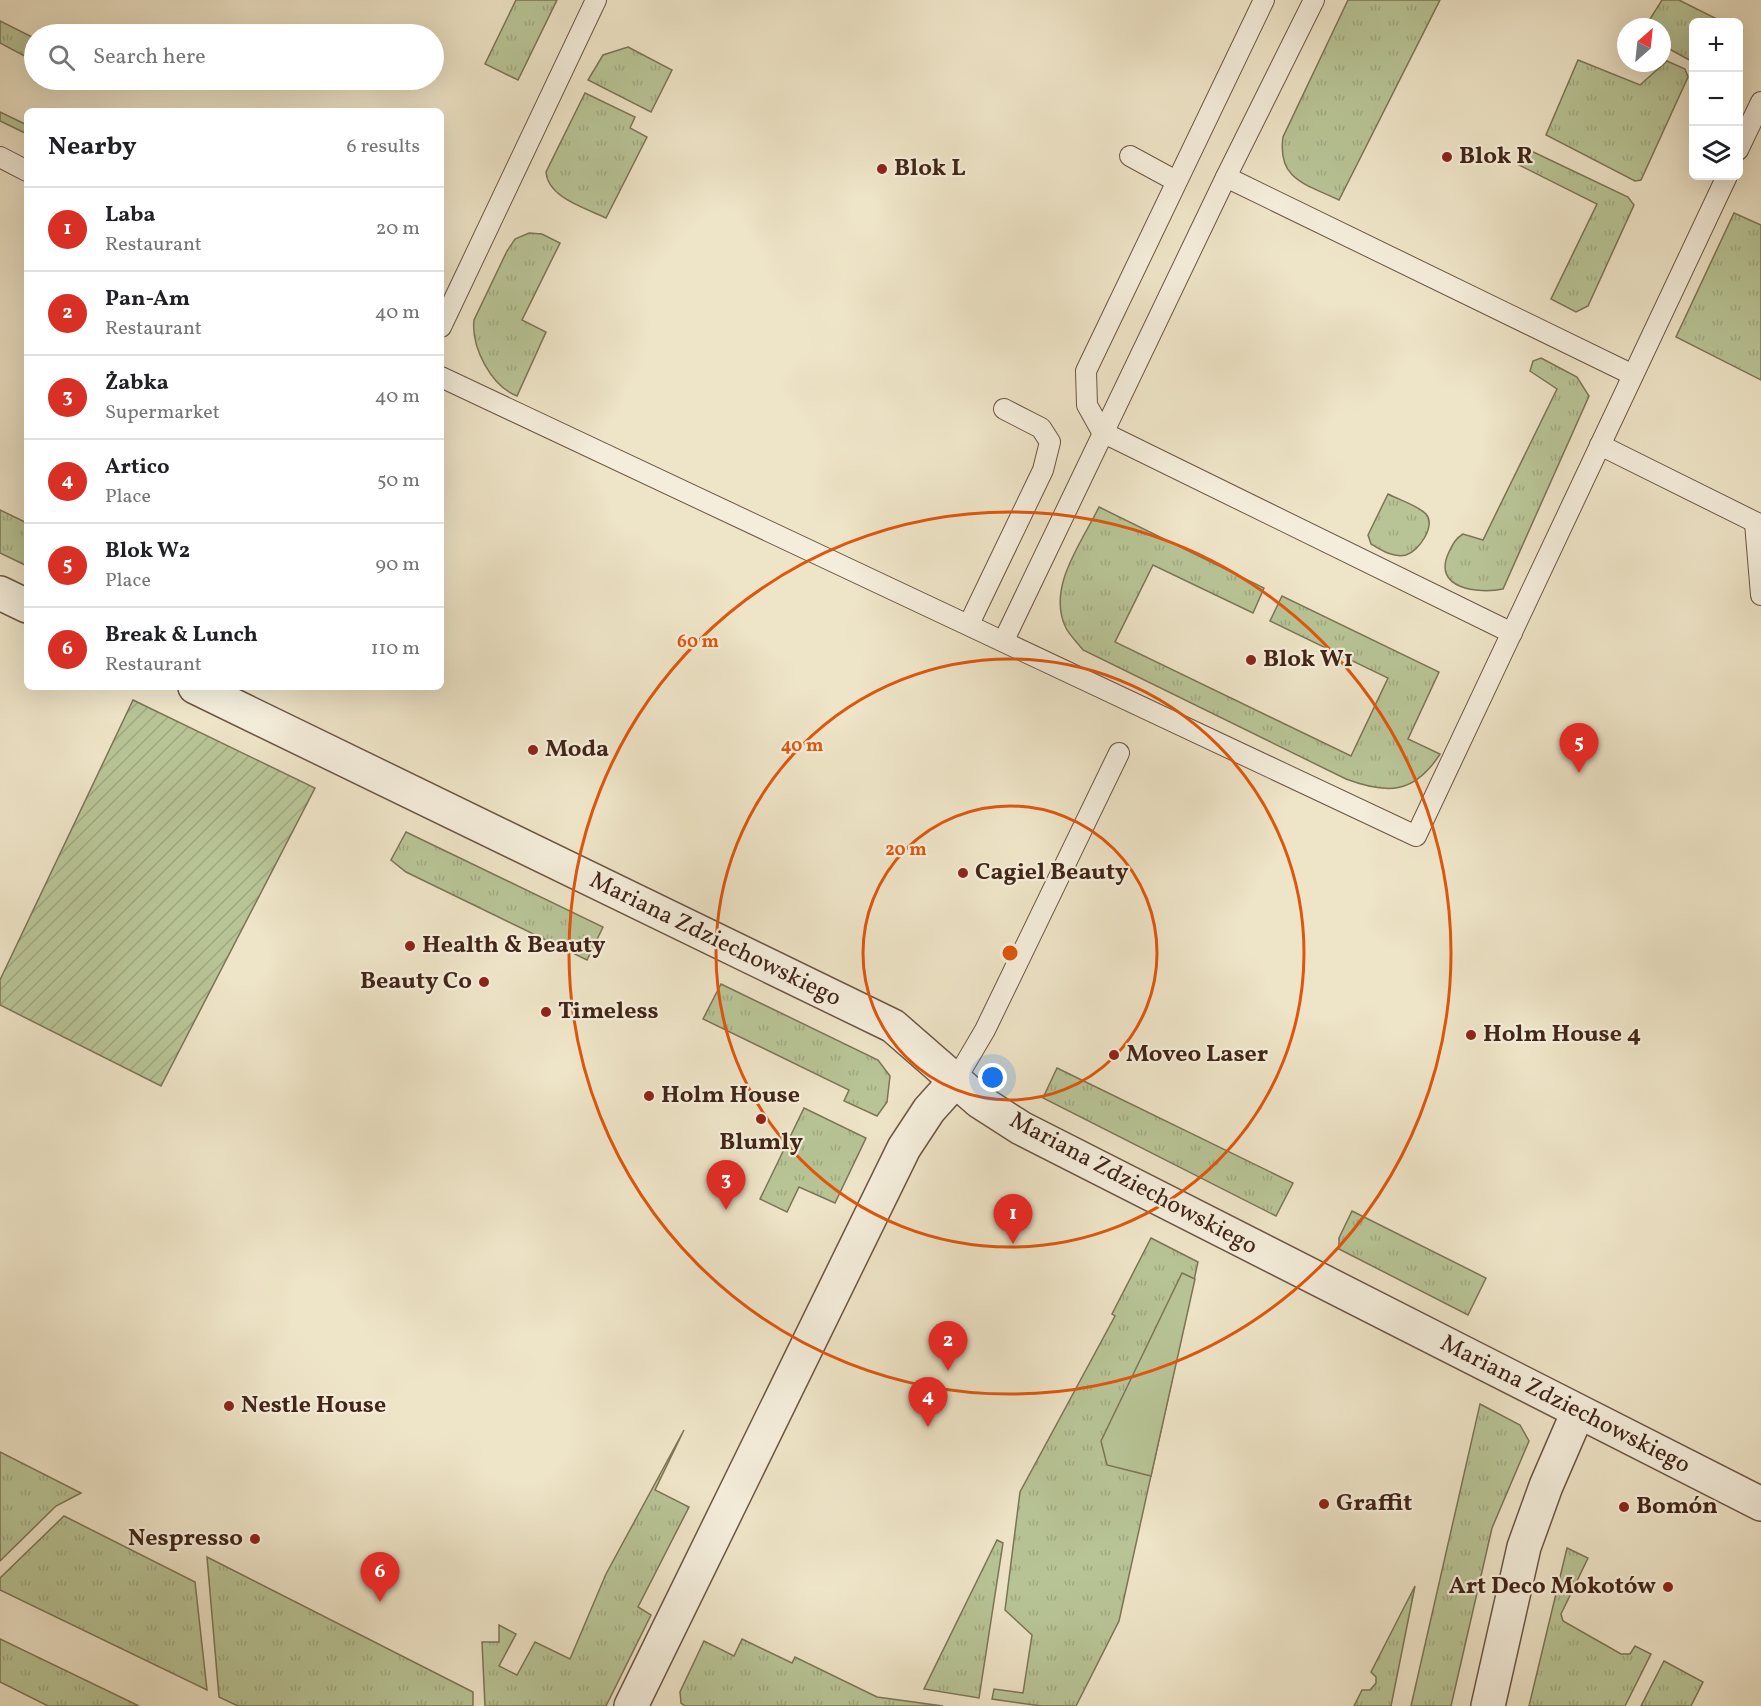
<!DOCTYPE html>
<html lang="en">
<head>
<meta charset="utf-8">
<style>
  :root { --surface:#fff; --page:#f6f6f6; --text:#202124; --muted:#757577; --line:#e0e0e0; --accent:#d93025 }
  body { margin:0; font-family:Vollkorn,serif; background:var(--page); color:var(--text) }
  .controls { position:absolute; right:18px; top:18px; display:grid; overflow:hidden; border-radius:9px; box-shadow:0 6px 24px #0002 }
  .controls button { width:54px; height:54px; display:grid; place-items:center; padding:0; border:0; border-bottom:2px solid var(--line); background:var(--surface); color:var(--text); font:30px sans-serif }
  .compass { position:absolute; left:1617px; top:18px; width:54px; height:54px; border-radius:50%; background:var(--surface); box-shadow:0 6px 24px #0002; rotate:27deg }
  .you { position:absolute; left:993px; top:1078px; width:21px; height:21px; margin:-15px; border:4px solid #fff; border-radius:50%; background:#1a73e8; box-shadow:0 0 0 9px #1a73e833 }
  .badge { display:grid; place-items:center; width:39px; height:39px; border-radius:50%; background:var(--accent); color:#fff; font-size:20px; font-weight:700 }
  .pin { position:absolute; translate:-50% -50px; filter:drop-shadow(0 2px 3px #0008) }
  .pin::after { content:''; position:absolute; top:32px; width:21px; height:18px; background:inherit; clip-path:polygon(0 0,100% 0,50% 100%) }
  .list { margin:0; padding:0; list-style:none }
  h2 { display:flex; justify-content:space-between; align-items:center; height:78px; margin:0; padding:0 24px; font-size:26px }
  h2 small { font-size:20px; font-weight:400; color:var(--muted) }
  .list li { display:grid; grid-template-columns:39px 1fr auto; gap:18px; align-items:center; box-sizing:border-box; height:84px; padding:0 24px; border-top:2px solid var(--line) }
  .list b { display:block; font-size:22px; white-space:nowrap }
  .list p { margin:0; font-size:20px; white-space:nowrap; color:var(--muted) }
  .list em { font-size:20px; font-style:normal; color:var(--muted) }
  .icon { flex:none; width:33px; height:33px; fill:none; stroke:currentColor; stroke-width:2; stroke-linecap:round; stroke-linejoin:round }
  .map { position:relative; flex:none; width:1761px; height:1706px; overflow:hidden }
  .search { position:absolute; background:var(--surface); box-shadow:0 6px 24px #0002; left:24px; top:24px; width:420px; height:66px; display:flex; align-items:center; gap:15px; box-sizing:border-box; padding:0 21px; border-radius:33px; color:var(--muted); font-size:22px }
  .panel { position:absolute; background:var(--surface); box-shadow:0 6px 24px #0002; left:24px; top:108px; width:420px; height:582px; border-radius:9px }
  .map>svg:first-child { display:block }
  .grass { fill:url(#grass-tufts); stroke:#7d7456; stroke-width:1.5 }
  .park { fill:#b8c496; stroke:#7d7456; stroke-width:1.5 }
  .garden { fill:url(#garden-furrows); stroke:#7d7456; stroke-width:1.5 }
  .lines { fill:none; stroke-linecap:round; stroke-linejoin:round }
  .lane-casing { stroke:#6d5543; stroke-width:22 }
  .street-casing { stroke:#6d5543; stroke-width:36 }
  .lane { stroke:#f4eddb; stroke-width:20 }
  .street { stroke:#f4eddb; stroke-width:33 }
  .ring { fill:none; stroke:#e0560d; stroke-width:3 }
  .poi-dot { fill:#8f2418; stroke:#f4eddb; stroke-width:2 }
  .labels { text-anchor:middle; dominant-baseline:central; stroke-width:4.5; stroke-linejoin:round; paint-order:stroke }
  .poi-label { font-size:24px; font-weight:bold; fill:#422517; stroke:#f4eddb; text-anchor:start }
  .street-label { font-size:24px; fill:#422517; stroke:#f4eddb }
  .centre { fill:#e0560d; stroke:#f4eddb; stroke-width:3 }
  .ring-label { font-size:18px; text-anchor:middle; font-weight:bold; fill:#e0560d; stroke:#f4eddb; stroke-width:4.5; stroke-linejoin:round; paint-order:stroke }
</style>
</head>
<body>
<div class="map">
<svg width="1761" height="1706" viewBox="0 0 1761 1706">
  <defs>
    <pattern id="grass-tufts" width="24" height="20" patternUnits="userSpaceOnUse" patternTransform="scale(1.5)"><rect width="24" height="20" fill="#b8c496"/><path d="M3 7l-1-3M5 7V3M7 7l1-3M15 17l-1-3M17 17v-4M19 17l1-3" fill="none" stroke="#9fa881"/></pattern>
    <pattern id="garden-furrows" width="10" height="10" patternUnits="userSpaceOnUse" patternTransform="scale(1.5)"><rect width="10" height="10" fill="#b8c496"/><path d="M-1 1l2-2M0 10L10 0M9 11l2-2" fill="none" stroke="#9fa881"/></pattern>
  </defs>
  <rect width="100%" height="100%" fill="#eee4c7"/>
  <filter id="stains"><feTurbulence type="fractalNoise" baseFrequency=".00333" numOctaves="4"/><feColorMatrix values="0 0 0 0 .2 0 0 0 0 .09 0 0 0 0 .02 0 0 0 .5 -.17"/></filter>
  <radialGradient id="worn" r=".72"><stop offset=".6" stop-color="#630" stop-opacity="0"/><stop offset="1" stop-color="#630" stop-opacity=".3"/></radialGradient>
  <g class="grass">
    <path d="M516,0h41l-39,80 -33,-16z"/>
    <path d="M1348,0h92l-101,200c-33,-16 -62,-20 -56,-63z"/>
    <path d="M1662,0h17l38,19 -2,3h-21l-1,40 -31,-17v-18h-17z"/>
    <path d="M0,21l34,17v23l-34,-18z"/>
    <path d="M628,47l44,23 -21,42 -63,-32 15,-25z"/>
    <path d="M1578,60l62,25 27,-24 18,8 3,8 -47,103 -6,1 -89,-46z"/>
    <path d="M585,93l50,24 -5,11 17,9 -41,81c-20,-10 -58,-20 -60,-46z"/>
    <path d="M0,112l27,13v9l-27,-13z"/>
    <path d="M1527,149l101,48 6,8 -46,101 -12,6 -25,-13 46,-95 -78,-39z"/>
    <path d="M1734,213l27,12v155l-85,-43z"/>
    <path d="M529,233l13,1 18,9 -38,77 24,12 -29,64c-26,-10 -46,-49 -43,-76l33,-69 8,-12z"/>
    <path d="M1541,358l36,19 12,19 -86,193c-24,5 -72,0 -54,-37 4,-8 6,-13 14,-18l20,6 74,-151 -27,-18 3,-10z"/>
    <path d="M1388,494c11,6 29,11 38,20 10,12 -7,37 -20,41 -13,3 -25,-5 -35,-11l-3,-9z"/>
    <path d="M1099,507l165,81 -11,25 -100,-48 -38,77 236,114 37,-78 -118,-57 12,-25 157,76 -31,67 32,15c-26,41 -54,40 -94,25l-263,-129c-5,-7 -13,-14 -17,-22 -20,-40 16,-86 33,-121z"/>
    <path d="M0,510l27,13 -2,42 -25,-12z"/>
    <path d="M406,832l197,95 -16,33 -181,-88 -15,-12z"/>
    <path d="M721,984l157,76 12,16 -3,26 -10,14 -33,-15 5,-11 -146,-71z"/>
    <path d="M1057,1068l236,115 -17,33 -233,-118z"/>
    <path d="M804,1108l62,30 -31,65 -36,-16 -12,25 -27,-13z"/>
    <path d="M1352,1211l134,67 -18,37 -129,-66v-11z"/>
    <path d="M1151,1238l47,24 -79,359 -43,85h-35l-49,-7 2,-10 29,4 9,-58 -27,-25 15,-118 95,-176 -3,-2z"/>
    <path d="M1480,1404l40,21 9,16 -37,87 -41,178h-40z"/>
    <path d="M684,1430l-29,60 34,17 -51,100 13,8 -45,91h-121l-3,-64h17v-17l17,9 -17,32 18,9 18,-33 35,17 36,-85z"/>
    <path d="M0,1452l81,41 -25,13 -56,55z"/>
    <path d="M64,1516l131,66 12,108 -207,-100v-12z"/>
    <path d="M997,1540l6,3 -24,155 -55,-9z"/>
    <path d="M1567,1548l21,10 -27,56 2,7 58,33h9l5,-8 16,8 -26,52h-96z"/>
    <path d="M207,1557l266,135v14h-235l-19,-9z"/>
    <path d="M1415,1586l-24,120h-37l8,-16h8l6,-7v-6l-5,-5z"/>
    <path d="M0,1639l139,67h-91l-48,-24z"/>
    <path d="M742,1639l50,24 3,-6 82,40 66,9h-258l-4,-3 -1,-11 24,-51 30,15z"/>
    <path d="M1664,1661l39,21 -12,24h-50z"/>
  </g>
  <path class="park" d="M1182,1273l13,6 -44,197 -44,-11 -6,-24z"/>
  <path class="garden" d="M133,700l182,88 -154,298 -161,-81v-25z"/>
  <g class="lines">
    <defs>
      <g id="lane">
        <path d="M1264,0l-178,371 1,34 15,27 410,201"/>
        <path d="M1738,150l23,-48"/>
        <path d="M1130,156l46,25"/>
        <path d="M0,157l27,14"/>
        <path d="M1226,177l407,198"/>
        <path d="M441,327l155,-327"/>
        <path d="M441,377l975,459 311,-660"/>
        <path d="M1600,445l161,80"/>
        <path d="M1755,523l6,72"/>
        <path d="M969,624l74,-154 7,-28 -9,-14 -37,-19"/>
        <path d="M1004,640l222,-463 88,-177"/>
        <path d="M955,1081l30,-51 134,-277"/>
      </g>
      <g id="street">
        <path d="M0,593l27,13"/>
        <path d="M195,687l698,339 86,75 42,27 740,376"/>
        <path d="M631,1706l273,-558 25,-38 26,-29"/>
        <path d="M1488,1706l36,-159 22,-61 32,-74"/>
      </g>
    </defs>
    <use href="#lane" class="lane-casing"/>
    <use href="#street" class="street-casing"/>
    <use href="#lane" class="lane"/>
    <use href="#street" class="street"/>
  </g>
  <g class="ring">
    <circle cx="1010" cy="953" r="147"/>
    <circle cx="1010" cy="953" r="294"/>
    <circle cx="1010" cy="953" r="441"/>
  </g>
  <g class="poi-dot">
    <circle cx="1447" cy="157" r="6"/>
    <circle cx="882" cy="169" r="6"/>
    <circle cx="1251" cy="660" r="6"/>
    <circle cx="533" cy="750" r="6"/>
    <circle cx="963" cy="873" r="6"/>
    <circle cx="410" cy="946" r="6"/>
    <circle cx="484" cy="982" r="6"/>
    <circle cx="546" cy="1012" r="6"/>
    <circle cx="1471" cy="1035" r="6"/>
    <circle cx="1114" cy="1055" r="6"/>
    <circle cx="649" cy="1096" r="6"/>
    <circle cx="761" cy="1119" r="6"/>
    <circle cx="229" cy="1406" r="6"/>
    <circle cx="1324" cy="1504" r="6"/>
    <circle cx="1624" cy="1507" r="6"/>
    <circle cx="255" cy="1539" r="6"/>
    <circle cx="1668" cy="1587" r="6"/>
  </g>
  <g class="labels">
    <g class="poi-label">
      <text x="1459" y="157">Blok R</text>
      <text x="894" y="169">Blok L</text>
      <text x="1263" y="660">Blok W1</text>
      <text x="545" y="750">Moda</text>
      <text x="975" y="873">Cagiel Beauty</text>
      <text x="422" y="946">Health &amp; Beauty</text>
      <text x="472" y="982" text-anchor="end">Beauty Co</text>
      <text x="558" y="1012">Timeless</text>
      <text x="1483" y="1035">Holm House 4</text>
      <text x="1126" y="1055">Moveo Laser</text>
      <text x="661" y="1096">Holm House</text>
      <text x="761" y="1143" text-anchor="middle">Blumly</text>
      <text x="241" y="1406">Nestle House</text>
      <text x="1336" y="1504">Graffit</text>
      <text x="1636" y="1507">Bomón</text>
      <text x="243" y="1539" text-anchor="end">Nespresso</text>
      <text x="1656" y="1587" text-anchor="end">Art Deco Mokotów</text>
    </g>
    <g class="street-label">
      <text transform="translate(715 940) rotate(26)">Mariana Zdziechowskiego</text>
      <text transform="translate(1133 1184) rotate(28)">Mariana Zdziechowskiego</text>
      <text transform="translate(1565 1405) rotate(27)">Mariana Zdziechowskiego</text>
    </g>
  </g>
  <circle cx="1010" cy="953" r="9" class="centre"/>
  <g class="ring-label">
    <text x="698" y="647">60 m</text>
    <text x="802" y="751">40 m</text>
    <text x="906" y="855">20 m</text>
  </g>
  <rect width="100%" height="100%" filter="url(#stains)"/>
  <rect width="100%" height="100%" fill="url(#worn)"/>
</svg>
<div class="controls">
<button>+</button>
<button>−</button>
<button><svg class="icon" aria-label="layers" viewBox="0 0 24 24"><path d="M12 4l9 5-9 5-9-5zM3 14l9 5 9-5"/></svg></button>
</div>
<svg class="compass" viewBox="-18 -18 36 36"><path d="M0-13l5 13h-10z" fill="#e53935"/><path d="M0 13l5-13h-10z" fill="#757577"/></svg>
<div class="you"></div>
<div class="pin badge" style="left:1013px;top:1244px">1</div>
<div class="pin badge" style="left:948px;top:1371px">2</div>
<div class="pin badge" style="left:726px;top:1210px">3</div>
<div class="pin badge" style="left:928px;top:1427px">4</div>
<div class="pin badge" style="left:1579px;top:773px">5</div>
<div class="pin badge" style="left:380px;top:1602px">6</div>
<div class="search"><svg class="icon" aria-label="search" viewBox="0 0 24 24"><circle cx="10" cy="10" r="6"/><path d="M15 15l6 6"/></svg>Search here</div>
<section class="panel">
<h2>Nearby<small>6 results</small></h2>
<ul class="list">
<li><span class="badge">1</span><div><b>Laba</b><p>Restaurant</p></div><em>20 m</em></li>
<li><span class="badge">2</span><div><b>Pan-Am</b><p>Restaurant</p></div><em>40 m</em></li>
<li><span class="badge">3</span><div><b>Żabka</b><p>Supermarket</p></div><em>40 m</em></li>
<li><span class="badge">4</span><div><b>Artico</b><p>Place</p></div><em>50 m</em></li>
<li><span class="badge">5</span><div><b>Blok W2</b><p>Place</p></div><em>90 m</em></li>
<li><span class="badge">6</span><div><b>Break &amp; Lunch</b><p>Restaurant</p></div><em>110 m</em></li>
</ul>
</section>
</div>
</body>
</html>
